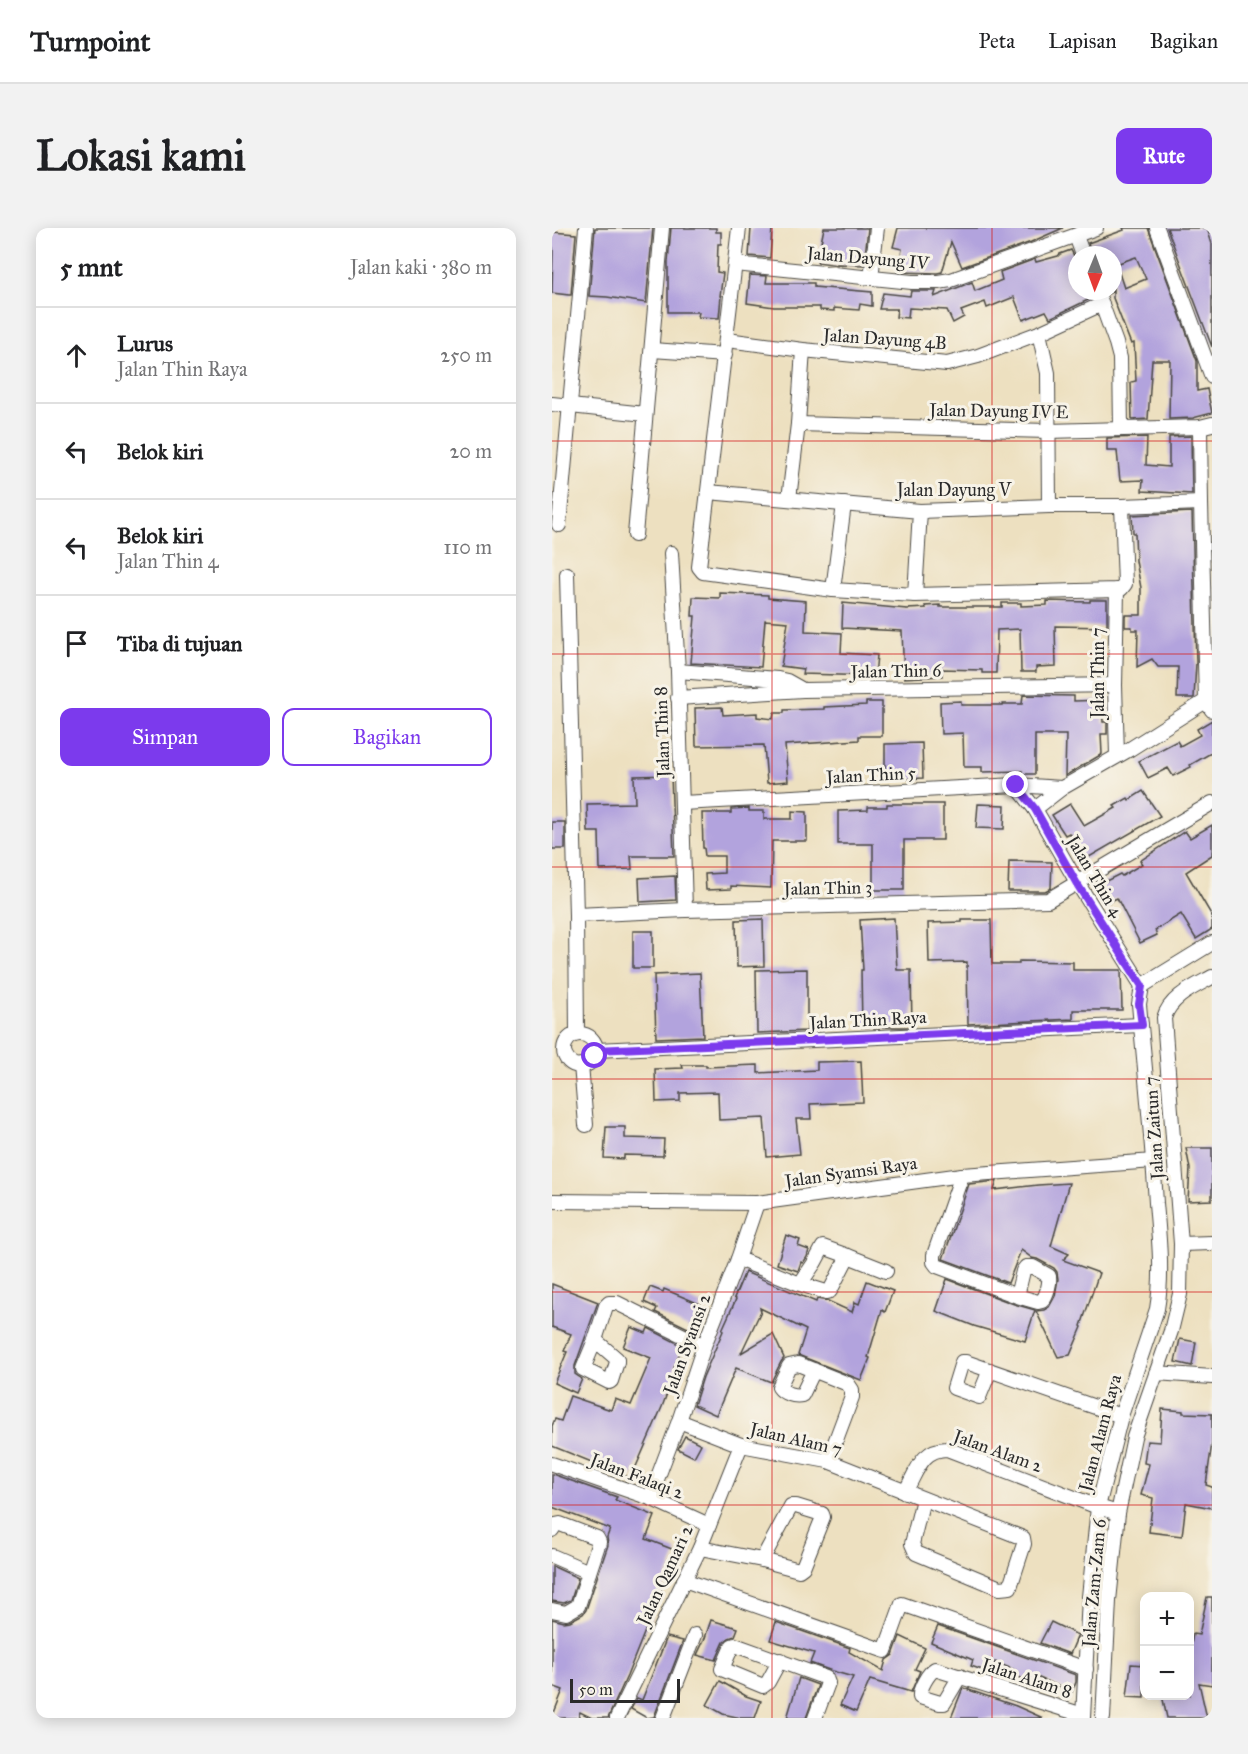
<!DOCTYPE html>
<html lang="id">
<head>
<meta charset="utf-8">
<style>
  :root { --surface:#fff; --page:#f2f2f2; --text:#202124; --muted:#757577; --line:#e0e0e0; --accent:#7c3aed }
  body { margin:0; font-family:"IM FELL Great Primer",serif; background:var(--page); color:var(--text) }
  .controls { position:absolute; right:18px; bottom:18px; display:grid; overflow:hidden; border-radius:12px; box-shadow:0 3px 15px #0003 }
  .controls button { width:54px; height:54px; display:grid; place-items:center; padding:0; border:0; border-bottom:2px solid var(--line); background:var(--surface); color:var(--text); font:30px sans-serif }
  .compass { position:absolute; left:516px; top:18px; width:54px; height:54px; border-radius:50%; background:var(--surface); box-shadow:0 3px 15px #0003; rotate:181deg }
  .scale { position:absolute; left:18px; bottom:15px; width:110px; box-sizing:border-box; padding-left:6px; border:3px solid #2b2b2b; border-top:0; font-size:16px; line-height:21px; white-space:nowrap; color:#2b2b2b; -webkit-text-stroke:4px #f7f3e8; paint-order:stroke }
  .stop { position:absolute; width:18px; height:18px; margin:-14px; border:4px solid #7c3aed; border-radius:50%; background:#fff }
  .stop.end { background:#7c3aed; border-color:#fff; box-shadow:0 2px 6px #0008 }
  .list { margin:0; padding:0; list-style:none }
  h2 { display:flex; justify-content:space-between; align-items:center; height:78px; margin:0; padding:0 24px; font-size:26px }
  h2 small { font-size:20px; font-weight:400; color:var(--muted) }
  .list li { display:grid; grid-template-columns:39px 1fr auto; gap:18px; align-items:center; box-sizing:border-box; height:96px; padding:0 24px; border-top:2px solid var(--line) }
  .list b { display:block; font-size:22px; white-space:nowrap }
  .list p { margin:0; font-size:20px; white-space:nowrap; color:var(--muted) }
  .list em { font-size:20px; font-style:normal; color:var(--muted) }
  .actions { display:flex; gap:12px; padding:18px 24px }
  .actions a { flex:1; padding:14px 0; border:2px solid var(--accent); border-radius:12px; text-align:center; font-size:21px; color:var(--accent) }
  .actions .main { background:var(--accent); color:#fff }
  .icon { flex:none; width:33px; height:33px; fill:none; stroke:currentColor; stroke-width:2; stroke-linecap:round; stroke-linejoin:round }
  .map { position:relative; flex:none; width:660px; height:1490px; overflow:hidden; border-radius:12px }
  header { display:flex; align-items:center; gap:36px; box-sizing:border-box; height:84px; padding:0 30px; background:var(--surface); border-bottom:2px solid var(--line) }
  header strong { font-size:28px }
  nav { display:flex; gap:33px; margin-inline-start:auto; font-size:21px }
  .intro { display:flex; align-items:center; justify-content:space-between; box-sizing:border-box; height:144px; padding:0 36px }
  h1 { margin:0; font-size:42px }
  .button { padding:15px 27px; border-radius:12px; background:var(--accent); color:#fff; font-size:21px; font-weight:700 }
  main { display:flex; gap:36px; padding:0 36px }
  aside { flex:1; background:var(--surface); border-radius:12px; box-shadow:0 3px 15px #0003 }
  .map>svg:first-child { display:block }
  .building { fill:#b2a3dd; fill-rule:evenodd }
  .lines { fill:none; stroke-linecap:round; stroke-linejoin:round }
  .minor-casing { stroke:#484641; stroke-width:16 }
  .minor { stroke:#fff; stroke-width:14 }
  .route { stroke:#7c3aed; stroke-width:8 }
  .grid { fill:none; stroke:#d62828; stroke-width:1.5; stroke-opacity:0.55 }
  .labels { text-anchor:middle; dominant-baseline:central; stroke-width:6; stroke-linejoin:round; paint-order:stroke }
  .street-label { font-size:18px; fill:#2b2b2b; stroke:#f7f3e8 }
</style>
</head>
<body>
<header>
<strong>Turnpoint</strong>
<nav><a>Peta</a><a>Lapisan</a><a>Bagikan</a></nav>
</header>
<div class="intro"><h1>Lokasi kami</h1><a class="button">Rute</a></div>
<main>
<aside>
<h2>5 mnt<small>Jalan kaki · 380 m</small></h2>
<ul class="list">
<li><svg class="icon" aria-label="ahead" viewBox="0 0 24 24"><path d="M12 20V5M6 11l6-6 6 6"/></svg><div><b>Lurus</b><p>Jalan Thin Raya</p></div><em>250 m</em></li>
<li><svg class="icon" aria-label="left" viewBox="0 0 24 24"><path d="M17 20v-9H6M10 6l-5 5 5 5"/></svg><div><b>Belok kiri</b></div><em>20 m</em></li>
<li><svg class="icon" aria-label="left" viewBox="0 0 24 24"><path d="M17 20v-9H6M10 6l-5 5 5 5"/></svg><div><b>Belok kiri</b><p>Jalan Thin 4</p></div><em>110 m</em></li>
<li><svg class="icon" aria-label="arrive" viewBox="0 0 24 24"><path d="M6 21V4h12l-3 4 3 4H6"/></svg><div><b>Tiba di tujuan</b></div></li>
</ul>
<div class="actions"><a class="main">Simpan</a><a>Bagikan</a></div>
</aside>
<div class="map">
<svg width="660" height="1490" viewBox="0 0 660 1490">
  <rect width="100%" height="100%" fill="#f7f3e8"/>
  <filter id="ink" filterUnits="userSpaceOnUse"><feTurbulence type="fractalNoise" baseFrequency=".0167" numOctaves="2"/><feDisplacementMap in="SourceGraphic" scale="12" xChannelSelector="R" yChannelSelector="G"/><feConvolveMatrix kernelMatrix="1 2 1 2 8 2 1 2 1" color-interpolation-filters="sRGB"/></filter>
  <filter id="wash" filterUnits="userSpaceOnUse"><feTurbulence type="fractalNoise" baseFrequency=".008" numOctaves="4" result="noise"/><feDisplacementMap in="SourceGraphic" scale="24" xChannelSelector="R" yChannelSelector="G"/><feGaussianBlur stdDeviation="1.35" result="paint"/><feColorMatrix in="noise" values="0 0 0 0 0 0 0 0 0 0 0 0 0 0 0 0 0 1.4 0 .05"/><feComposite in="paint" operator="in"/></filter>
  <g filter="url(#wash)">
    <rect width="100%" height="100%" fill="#ede0c0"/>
    <g id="blocks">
      <g class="building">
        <path d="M43,0h58l-7,75 -39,-6 -18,-1z"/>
        <path d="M119,0h45v4h5v12h-3l-1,28 6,1 -3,23h1l-2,22 -21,-1 1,-5h-31v-50z"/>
        <path d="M199,0h21l-2,30 -21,-2z"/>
        <path d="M272,0h44l-4,37 -27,-1v1l-20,-3z"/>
        <path d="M346,0h165l-32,14 -69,25 -11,-25 -9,30 -5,1 -39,-1 4,-23 -9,-2z"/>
        <path d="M571,0h25l49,133v30l10,-2 5,24 -19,5 -24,1 1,-59h-18l-4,59 -16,1 -1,-38 5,-1 -2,-38 -3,1 -18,-46v-7l-5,3 -1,-3h6v-36h-21l-4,-12 36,-13zM584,29l10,22 -22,9 -8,-24z"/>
        <path d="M615,0h40l5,16v103z"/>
        <path d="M0,4l24,2 -5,61h-2l-17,-2 1,-45h-1z"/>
        <path d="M519,22l6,12v29h11l2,8 -40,19 -4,-7 -23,9 -9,-23 -27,11 -2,-6 -24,9 3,6 -11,6 -6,-13 -38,-2 -1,10 -12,-1 1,-8h-18l4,-16 27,3 1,-5h25l-2,6 38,-15 3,9 27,-11 -2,-8 35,-13 1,3 22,-6 2,-2z"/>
        <path d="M198,47l17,1 -1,7h48v4l58,5v14l-12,-2 -1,6 -25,-2v3l-14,-1v-3h-46l-27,-4z"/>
        <path d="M639,208l1,58 -50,-3 1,-11 -23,1 -3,-30h-10v-13l40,-1 -1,28 23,2v-30z"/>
        <path d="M640,284l4,151 -2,35h-17l1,-31h-20l-6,-8 -15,8 1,-37h-6v-3h-7v-12h16v-27l-5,-27 -1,-28h-2l-1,-18z"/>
        <path d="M168,365l48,2v3l38,3 -1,30 37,2 -1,20 36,2 -2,21 -73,-2 1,-5 -22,-3 7,-44 -23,-2 -4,47 -70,-4 4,-47h-3l1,-19 27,1z"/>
        <path d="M538,372h17v27l-52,-1 1,40 -20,1v5h-15l-1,-43 -23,1 -1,43h-14v-3l-41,-1 1,7 -38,2 -2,-47 -60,-3 1,-25 64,6 19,-1 -1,-2 15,-1v2h62v-4h19v3l26,-1v-4l43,1z"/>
        <path d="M471,467l51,1v5l28,-1 1,22h4v12h-6l1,20 -37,22 1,-41h-31v39h-13v-3l-40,1v-5h-18l-1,-34 -22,1 -1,-32 21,-1v4h42v-1h19z"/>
        <path d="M314,474h16v34h-23v4l-74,5 3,36 -21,2 -3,-38 -68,1 -1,-38 27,-1 1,8 34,-2v4l16,2 1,-6h10v-3l40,-1v-2l42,-2z"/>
        <path d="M660,492v34l-1,-1 -21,12 1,2 -18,9 -5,-8 -20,10 -9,-17 38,-20 3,5 20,-11 -3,-6z"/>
        <path d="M370,515l1,35 -18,1 -1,-5 -19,1v-31z"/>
        <path d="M119,547l3,81h-43l1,13 -32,1 -1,-38h-11l-1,-28 48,-1 -1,-27z"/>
        <path d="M591,563l17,25 -76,44 -15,-27 -4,2 -13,-20 18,-11 14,22 32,-18 -2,-2 14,-8 1,2z"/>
        <path d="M335,576h56v36h-39v50h-31v-46h-35v-33l30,-1v-3h19z"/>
        <path d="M426,576l27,1 -1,24 -28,-1z"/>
        <path d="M197,580v3h15v8h28v-8l15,1v29h-35l-1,47 -40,-2v3l-25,1 -1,-16 19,-1v-17h-19l-1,-8h-1l-1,-35h29v-4z"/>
        <rect x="0" y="594" width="13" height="27"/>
        <path d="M660,597v30l-26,17 26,44v13l-16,10 -15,-25 -26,16 2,5 -17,8 -23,-45 -8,4 -9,-18 20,-10 2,2 20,-12 -2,-3 45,-30 5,7z"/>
        <path d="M457,633l43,1 -1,26 -6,3h-37z"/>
        <path d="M123,648l1,24 -36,2 -1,-24z"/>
        <path d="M342,690l3,52h14l1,57h-50l-1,-57h2l-3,-50z"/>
        <path d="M211,691l1,47 -27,1 -1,-47z"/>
        <path d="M410,692h29l1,44h27v-3l54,1v8h48l1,40h-49v9l-105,5 -1,-62 -38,1 -1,-40 34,-1z"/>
        <rect x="81" y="703" width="20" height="37"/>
        <path d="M255,741v62l-50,2 -1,-63z"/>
        <path d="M148,745l3,63 -47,2 -2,-63z"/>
        <path d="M309,833l2,41 -53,2 1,15h-15l4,35 -33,3 -3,-39 -45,2 -1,-28 -38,1v8l-24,1 -1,-33 28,-1 -1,-3h24v2l52,-2v8l59,-3v-8z"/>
        <path d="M54,899h19v11l39,1 -1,17 -39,-1v4l-20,-1z"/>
        <path d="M634,920h26v52l-24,1 2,-32z"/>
        <path d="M445,953l-3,9 44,-5 31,-2 -18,63 18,8 -6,6 36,13 -18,53 1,1 -12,28 -12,2 -22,-46 8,-1 5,-3 6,-11 3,-17 -1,-7 -3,-4 -17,-9 -5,-1 -11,-8 -13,33 -65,-24 26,-75z"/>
        <path d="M234,1007l14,5 -2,6 11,4 -2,7 -4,6 -2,-1 -3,9 -21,-7z"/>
        <path d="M193,1044l71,30 1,-3 11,2 24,11 3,-10 4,2 8,-23 26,10 -8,21 -3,-2 -14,47 2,1 -9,22 -63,-25 8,-25 -46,-22 1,3 -20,42 32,-19 11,24 -3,4 -10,20 -35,-14 -20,47 -22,-10 9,-28 20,-46 -1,-1 14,-31 -2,-1z"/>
        <path d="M395,1051l67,25 21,6 -10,31 -51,-15 -38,-15z"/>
        <path d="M0,1056l46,18 -23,64v8l7,5 -6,14 -22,-10 13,-31 -3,-1 7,-17 -19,-7z"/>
        <path d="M98,1059l13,5 1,-3 38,16 -10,25 -37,-18 2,-4 -13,-6z"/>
        <path d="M79,1099l15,6 2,-5 35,18 -9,22 2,1 -14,38 -31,71 -79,-32v-20l3,-7 6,2 9,-25 41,14 4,-11 16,6 20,-47 -28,-11z"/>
        <path d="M628,1111l16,3 -4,24 -17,-4z"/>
        <path d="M610,1181l21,2v2l29,1v29l-6,42 6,2v21l-26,-5 -4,33 -33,-4 4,-34 -12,-3 8,-31 -5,-1 3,-22 13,1z"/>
        <path d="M133,1208l16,8 -7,13 -16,-8z"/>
        <path d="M0,1246l65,23 -2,3 40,16 -9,23 31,12 -50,125 -19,42h-16l-12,-6 -2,6h-26l11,-28 -11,-4v-67l12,3 6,-1 13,-7 3,-4 22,-65 -1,-8 3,-8 -58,-22z"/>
        <path d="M0,1338l26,12 -7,22 -7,3 -12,-2z"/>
        <path d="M655,1369h5v88l-13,-2 8,35h-40l-5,-23h28v-46l3,-15 6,1z"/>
        <path d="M159,1392l27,8 -3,8 -6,2 -5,4 -8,18 -19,-5 8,-17z"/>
        <path d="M224,1394l74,26 -1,4 34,19 3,-11 7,-5 7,-19 25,12 -10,21 5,2 -9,21 -41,-12 -14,32 -16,-7 13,-28 -21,-6 -22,-8 4,-10 -44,-13z"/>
        <path d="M499,1394l27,13 -8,19 -30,-11z"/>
        <path d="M386,1398l138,49v7l-4,10 -35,-15 -2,5 -21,-6 1,-6 -20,-8 -4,11 -20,-7 2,-6 -42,-18z"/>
        <path d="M115,1409l16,4 -29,76 -7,1 -16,-9 6,-11 5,2z"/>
        <path d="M579,1436l13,1v33l-17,-1z"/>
        <path d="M247,1450l19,7 -12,33h-19z"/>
        <path d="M168,1453l26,15 15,5 -6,17h-14l-18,-4 -16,-9z"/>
        <path d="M411,1460l53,18 27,12h-92z"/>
      </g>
    </g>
  </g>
  <g filter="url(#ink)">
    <use href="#blocks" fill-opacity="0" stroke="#484641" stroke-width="1.5"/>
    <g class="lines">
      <defs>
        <g id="minor">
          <path d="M187,0l-40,339 4,5 130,18 82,5 202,-5 4,-1 4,-5 -3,-78"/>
          <path d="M605,0l55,149"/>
          <path d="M524,8l7,19"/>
          <path d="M183,36l177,18h26l13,-2 145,-52"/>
          <path d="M319,50l6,-50"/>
          <path d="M545,63l19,52 4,15 1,71"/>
          <path d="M487,105l9,40 1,133"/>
          <path d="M175,112l76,10 144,14 31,-8 61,-23 63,-29"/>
          <path d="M100,122l73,5"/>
          <path d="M0,176l93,10"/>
          <path d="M246,196l250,7 152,-4 12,-3"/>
          <path d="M648,199l1,76 5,198 6,9"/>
          <path d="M156,264l212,19 129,-5h73l79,-3"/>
          <path d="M237,271l9,-75 5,-74"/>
          <path d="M7,297l27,-297"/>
          <path d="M83,307l27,-307"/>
          <path d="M119,325l7,118 7,239"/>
          <path d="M15,346l9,341 1,119"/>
          <path d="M281,362l11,-86"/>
          <path d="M565,362l-2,95 2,70"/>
          <path d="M363,367l5,-84"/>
          <path d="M126,443l100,8 9,2 16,9"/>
          <path d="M126,470l125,-8 312,-5"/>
          <path d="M464,557l19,24 43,75 64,102"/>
          <path d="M130,575l334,-18 46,3"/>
          <path d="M483,581l27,-21 68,-39 82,-52"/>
          <path d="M24,687l109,-5 363,-10 164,-97"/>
          <path d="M590,758l70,-43"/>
          <circle cx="28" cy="822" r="16"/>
          <path d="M44,822l545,-25"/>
          <path d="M29,837l5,60"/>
          <path d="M410,947l-28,80v7l3,4 80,30 21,6 4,-1c5,-6 8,-17 7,-25l-16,-9h-7l-3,4 -6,25"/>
          <path d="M0,973l205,2 205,-28 192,-14"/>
          <path d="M629,1016l31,-1"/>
          <path d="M296,1028l38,15"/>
          <path d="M186,1031l62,25 26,8 4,-1 18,-35 -25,-9 -8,15 -15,22"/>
          <path d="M43,1112l22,19v3l-6,19 -2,1 -26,-13 12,-29 11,-34 3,-3h8l87,43"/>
          <path d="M262,1142l-12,25c-8,2 -19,-2 -23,-8l10,-21 9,-2 50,20 4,6v7l-24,64"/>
          <path d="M438,1142l-11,27 -25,-9 8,-26h4l155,54"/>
          <path d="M604,1145l56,4"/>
          <path d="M127,1193l62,24 87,16 195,77 1,6 -14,43 -10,1 -84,-35 -4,-9 11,-45"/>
          <path d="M0,1236l98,34 59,27"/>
          <path d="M353,1264c12,-20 16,-43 42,-43l151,58 20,6"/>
          <path d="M98,1270l29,-77 25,-75 34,-87 19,-56"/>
          <path d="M0,1302l3,-5 5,-1 37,14 2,4 -21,64 -12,7 -14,-3"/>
          <path d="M148,1320l62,12 37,10 4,-3 20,-50 -1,-3 -26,-8h-5l-29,54"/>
          <path d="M0,1328l37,16"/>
          <path d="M132,1352l201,71 17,-47 184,65"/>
          <path d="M228,1432l-12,22 -5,4 -41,-17 10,-23 3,-1 91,33 2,5 -13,35"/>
          <path d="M408,1448l-16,27h-4l-20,-6c-1,-8 8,-24 15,-28l148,46"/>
          <path d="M65,1490l83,-170 41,-103"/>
          <path d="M111,1490l32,-83"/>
          <path d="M531,1490l6,-121 9,-90 23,-91 36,-107c6,-35 2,-71 -1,-106 -4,-67 -11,-132 -17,-199l3,-18"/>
          <path d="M551,1490l6,-117 9,-88 16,-76 37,-106 9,-37 1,-50 -17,-226c6,-21 30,-31 48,-41"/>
        </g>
      </defs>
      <use href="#minor" class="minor-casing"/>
      <use href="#minor" class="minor"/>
    </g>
  </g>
  <g class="lines" filter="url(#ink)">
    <path class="route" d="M43,828l1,-6 546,-25 -3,-21 3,-18 -65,-102 -42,-75 -19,-24"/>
  </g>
  <path class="grid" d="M220,0v1490M440,0v1490M0,213h660M0,426h660M0,639h660M0,851h660M0,1064h660M0,1277h660"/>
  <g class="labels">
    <g class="street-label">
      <text transform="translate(316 30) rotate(5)">Jalan Dayung IV</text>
      <text transform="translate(333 111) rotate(4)">Jalan Dayung 4B</text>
      <text transform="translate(447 183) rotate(1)">Jalan Dayung IV E</text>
      <text x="402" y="262">Jalan Dayung V</text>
      <text transform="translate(344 443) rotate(-1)">Jalan Thin 6</text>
      <text transform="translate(546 445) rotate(-90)">Jalan Thin 7</text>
      <text transform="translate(110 504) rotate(-92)">Jalan Thin 8</text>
      <text transform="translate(319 547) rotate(-3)">Jalan Thin 5</text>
      <text transform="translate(543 648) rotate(59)">Jalan Thin 4</text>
      <text transform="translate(276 660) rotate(-1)">Jalan Thin 3</text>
      <text transform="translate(316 792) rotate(-3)">Jalan Thin Raya</text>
      <text transform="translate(602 900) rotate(-94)">Jalan Zaitun 7</text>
      <text transform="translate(299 944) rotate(-8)">Jalan Syamsi Raya</text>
      <text transform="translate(135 1116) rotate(-70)">Jalan Syamsi 2</text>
      <text transform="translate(548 1205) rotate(-75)">Jalan Alam Raya</text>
      <text transform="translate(244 1211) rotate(13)">Jalan Alam 7</text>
      <text transform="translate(446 1223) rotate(20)">Jalan Alam 2</text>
      <text transform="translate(85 1248) rotate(21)">Jalan Falaqi 2</text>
      <text transform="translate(113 1347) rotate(-65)">Jalan Qamari 2</text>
      <text transform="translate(542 1355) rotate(-85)">Jalan Zam-Zam 6</text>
      <text transform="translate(475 1450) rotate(18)">Jalan Alam 8</text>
    </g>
  </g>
</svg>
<div class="controls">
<button>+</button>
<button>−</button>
</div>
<svg class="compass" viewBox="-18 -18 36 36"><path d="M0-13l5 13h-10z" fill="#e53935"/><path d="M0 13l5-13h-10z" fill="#757577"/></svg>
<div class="scale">50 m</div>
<div class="stop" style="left:43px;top:828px"></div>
<div class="stop end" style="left:464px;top:557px"></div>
</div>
</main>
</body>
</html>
